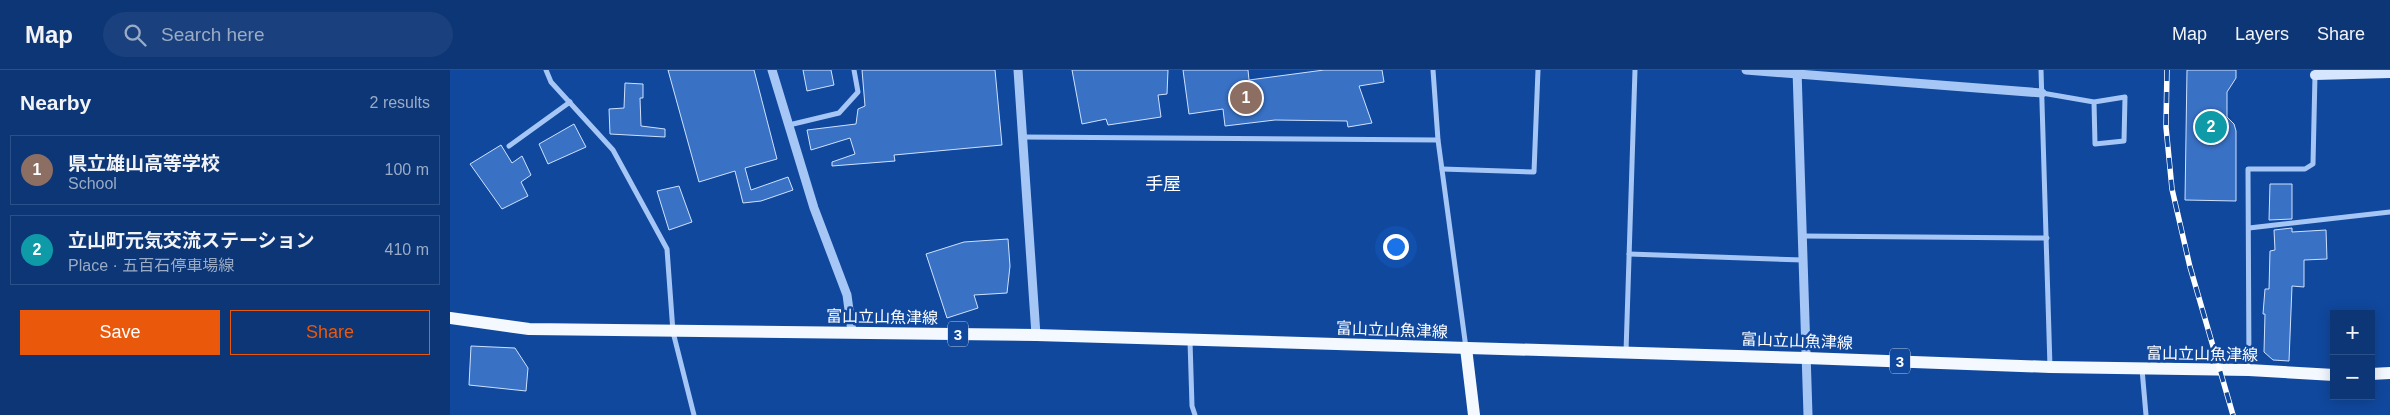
<!DOCTYPE html>
<html lang="en">
<head>
<meta charset="utf-8">
<style>
  :root { --surface:#0c3676; --page:#1a417e; --text:#f1f3f6; --muted:#9aabc5; --line:#2c5088; --accent:#ea580c }
  body { margin:0; font-family:Helvetica,"Noto Sans JP",sans-serif; background:var(--page); color:var(--text) }
  .controls { position:absolute; right:15px; bottom:15px; display:grid; overflow:hidden; border-radius:0px; box-shadow:0 2px 12px #0003 }
  .controls button { width:45px; height:45px; display:grid; place-items:center; padding:0; border:0; border-bottom:1px solid var(--line); background:var(--surface); color:var(--text); font:25px sans-serif }
  .you { position:absolute; left:945px; top:176px; width:18px; height:18px; margin:-12px; border:4px solid #fff; border-radius:50%; background:#1a73e8; box-shadow:0 0 0 8px #1a73e833 }
  .badge { display:grid; place-items:center; width:32px; height:32px; border-radius:50%; background:var(--accent); color:#fff; font-size:16px; font-weight:700 }
  .pin { position:absolute; translate:-50% -50%; border:2px solid #fff; box-shadow:0 1px 5px #0006 }
  .list { margin:0; padding:0; list-style:none }
  h2 { display:flex; justify-content:space-between; align-items:center; height:65px; margin:0; padding:0 20px; font-size:21px }
  h2 small { font-size:16px; font-weight:400; color:var(--muted) }
  .list li { display:grid; grid-template-columns:32px 1fr auto; gap:15px; align-items:center; box-sizing:border-box; height:70px; margin:0 10px 10px; padding:0 10px; border:1px solid var(--line); border-radius:0px }
  .list b { display:block; font-size:19px; white-space:nowrap }
  .list p { margin:0; font-size:16px; white-space:nowrap; color:var(--muted) }
  .list em { font-size:16px; font-style:normal; color:var(--muted) }
  .actions { display:flex; gap:10px; padding:15px 20px }
  .actions a { flex:1; padding:11px 0; border:1px solid var(--accent); border-radius:0px; text-align:center; font-size:18px; color:var(--accent) }
  .actions .main { background:var(--accent); color:#fff }
  .icon { flex:none; width:28px; height:28px; fill:none; stroke:currentColor; stroke-width:2; stroke-linecap:round; stroke-linejoin:round }
  .map { position:relative; flex:none; width:1940px; height:345px; overflow:hidden }
  header { display:flex; align-items:center; gap:30px; box-sizing:border-box; height:70px; padding:0 25px; background:var(--surface); border-bottom:1px solid var(--line) }
  header strong { font-size:24px }
  nav { display:flex; gap:28px; margin-inline-start:auto; font-size:18px }
  .search { width:350px; height:45px; background:var(--page); display:flex; align-items:center; gap:12px; box-sizing:border-box; padding:0 18px; border-radius:28px; color:var(--muted); font-size:19px }
  main { display:flex }
  aside { flex:1; background:var(--surface) }
  .map>svg:first-child { display:block }
  .building { fill:#3971c5; stroke:#cfe2fe }
  .lines { fill:none; stroke-linecap:round; stroke-linejoin:round }
  .minor { stroke:#a6c6f5; stroke-width:5 }
  .tertiary { stroke:#a6c6f5; stroke-width:9 }
  .secondary { stroke:#d6e6fe; stroke-width:10 }
  .primary { stroke:#f4f8ff; stroke-width:12 }
  .rail-casing { stroke:#fff; stroke-width:5.5 }
  .rail { stroke:#10489e; stroke-width:4; stroke-dasharray:11; stroke-linecap:butt }
  .labels { text-anchor:middle; dominant-baseline:central; stroke-width:5; stroke-linejoin:round; paint-order:stroke }
  .shield { fill:#10489e; stroke:#b7c8e2; stroke-width:1 }
  .shield-label { font-size:15px; font-weight:bold; fill:#fff }
  .street-label { font-size:16px; fill:#fff; stroke:#10489e }
  .neighbourhood-label { font-size:18px; fill:#fff; stroke:#10489e }
</style>
</head>
<body>
<header>
<strong>Map</strong>
<div class="search"><svg class="icon" aria-label="search" viewBox="0 0 24 24"><circle cx="10" cy="10" r="6"/><path d="M15 15l6 6"/></svg>Search here</div>
<nav><a>Map</a><a>Layers</a><a>Share</a></nav>
</header>
<main>
<aside>
<h2>Nearby<small>2 results</small></h2>
<ul class="list">
<li><span class="badge" style="background:#8d6e63">1</span><div><b>県立雄山高等学校</b><p>School</p></div><em>100 m</em></li>
<li><span class="badge" style="background:#0f9aa8">2</span><div><b>立山町元気交流ステーション</b><p>Place · 五百石停車場線</p></div><em>410 m</em></li>
</ul>
<div class="actions"><a class="main">Save</a><a>Share</a></div>
</aside>
<div class="map">
<svg width="1940" height="345" viewBox="0 0 1940 345">
  <rect width="100%" height="100%" fill="#10489e"/>
  <g class="building">
    <path d="M218,0h86l23,89 -32,9 6,22 37,-13 5,13 -32,11 -18,2 -8,-32 -36,11z"/>
    <path d="M353,0h28l3,15 -27,6z"/>
    <path d="M412,0h133l7,75 -108,10 1,6 -63,5v-4l23,-8 -5,-16 -39,12 -4,-20 49,-6 2,-15 7,-3z"/>
    <path d="M622,0h96l-1,24 -9,1 3,22 -53,8 -2,-6 -24,5z"/>
    <path d="M733,0h65l1,10 75,-10h58l2,12 -25,4 13,37 -24,4 -1,-6 -72,-1 -50,6 -2,-17 -34,5z"/>
    <path d="M1737,0h49v8l-9,14v25l7,7 2,7v70l-51,-1z"/>
    <path d="M175,13l18,1v14h-3l1,28 24,3v8l-55,-3 -1,-25 15,-1z"/>
    <path d="M124,54l12,23 -38,17 -9,-20z"/>
    <path d="M51,75l11,18 10,-7 9,19 -10,7 7,14 -26,13 -32,-45z"/>
    <path d="M1820,114h22v35l-23,1z"/>
    <path d="M229,116l13,36 -23,8 -12,-39z"/>
    <path d="M1842,158v4l34,-2 1,29 -23,1v27l-12,-1 -3,75 -16,-1 -9,-8 1,-38h-2l2,-25h4l1,-38 5,-1 -1,-20z"/>
    <path d="M558,169l2,27 -3,27 -33,2 4,13 -31,10 -21,-64 38,-12z"/>
    <path d="M21,276l44,2 13,20 -2,23 -57,-6z"/>
  </g>
  <g class="lines">
    <g class="minor">
      <path d="M96,0l5,12 62,68 54,99 6,83 21,83"/>
      <path d="M983,0l5,70 28,208"/>
      <path d="M1591,0l9,297"/>
      <path d="M1592,23l52,9 31,-5 -1,44 -29,3 -1,-42"/>
      <path d="M339,55l50,-12 19,-21 -4,-22"/>
      <path d="M572,67l416,3"/>
      <path d="M59,76l61,-44"/>
      <path d="M992,99l92,3 4,-102"/>
      <path d="M1799,158l141,-16"/>
      <path d="M1353,166l244,2"/>
      <path d="M1179,184l174,6"/>
      <path d="M740,271l2,65 3,9"/>
      <path d="M1176,282l9,-282"/>
      <path d="M1692,299l4,46"/>
      <path d="M1799,300l-1,-201h57l8,-5 2,-89"/>
    </g>
    <g class="tertiary">
      <path d="M322,0l42,138 33,87 5,37"/>
      <path d="M568,0l18,265"/>
      <path d="M1296,0l296,23"/>
      <path d="M1347,0l11,345"/>
    </g>
    <path class="secondary" d="M1865,5l75,-2"/>
    <g class="primary">
      <path d="M0,248l79,11 507,6 770,23 244,9 199,3 85,5"/>
      <path d="M1016,278l8,67"/>
      <path d="M1921,304l19,-1"/>
    </g>
    <defs>
      <path id="rail" d="M1717,0l-1,57 6,62 18,78 43,148"/>
    </defs>
    <use href="#rail" class="rail-casing"/>
    <use href="#rail" class="rail"/>
  </g>
  <g class="labels">
    <g class="shield">
      <rect x="498" y="251.5" width="20" height="25" rx="4"/>
      <rect x="1440" y="278.5" width="20" height="25" rx="4"/>
    </g>
    <g class="shield-label">
      <text x="508" y="264">3</text>
      <text x="1450" y="291">3</text>
    </g>
    <g class="street-label">
      <text transform="translate(432 247) rotate(1)">富山立山魚津線</text>
      <text transform="translate(942 260) rotate(2)">富山立山魚津線</text>
      <text transform="translate(1347 271) rotate(2)">富山立山魚津線</text>
      <text transform="translate(1752 284) rotate(1)">富山立山魚津線</text>
    </g>
    <g class="neighbourhood-label">
      <text x="713" y="114">手屋</text>
    </g>
  </g>
</svg>
<div class="controls">
<button>+</button>
<button>−</button>
</div>
<div class="you"></div>
<div class="pin badge" style="left:796px;top:28px;background:#8d6e63">1</div>
<div class="pin badge" style="left:1761px;top:57px;background:#0f9aa8">2</div>
</div>
</main>
</body>
</html>
